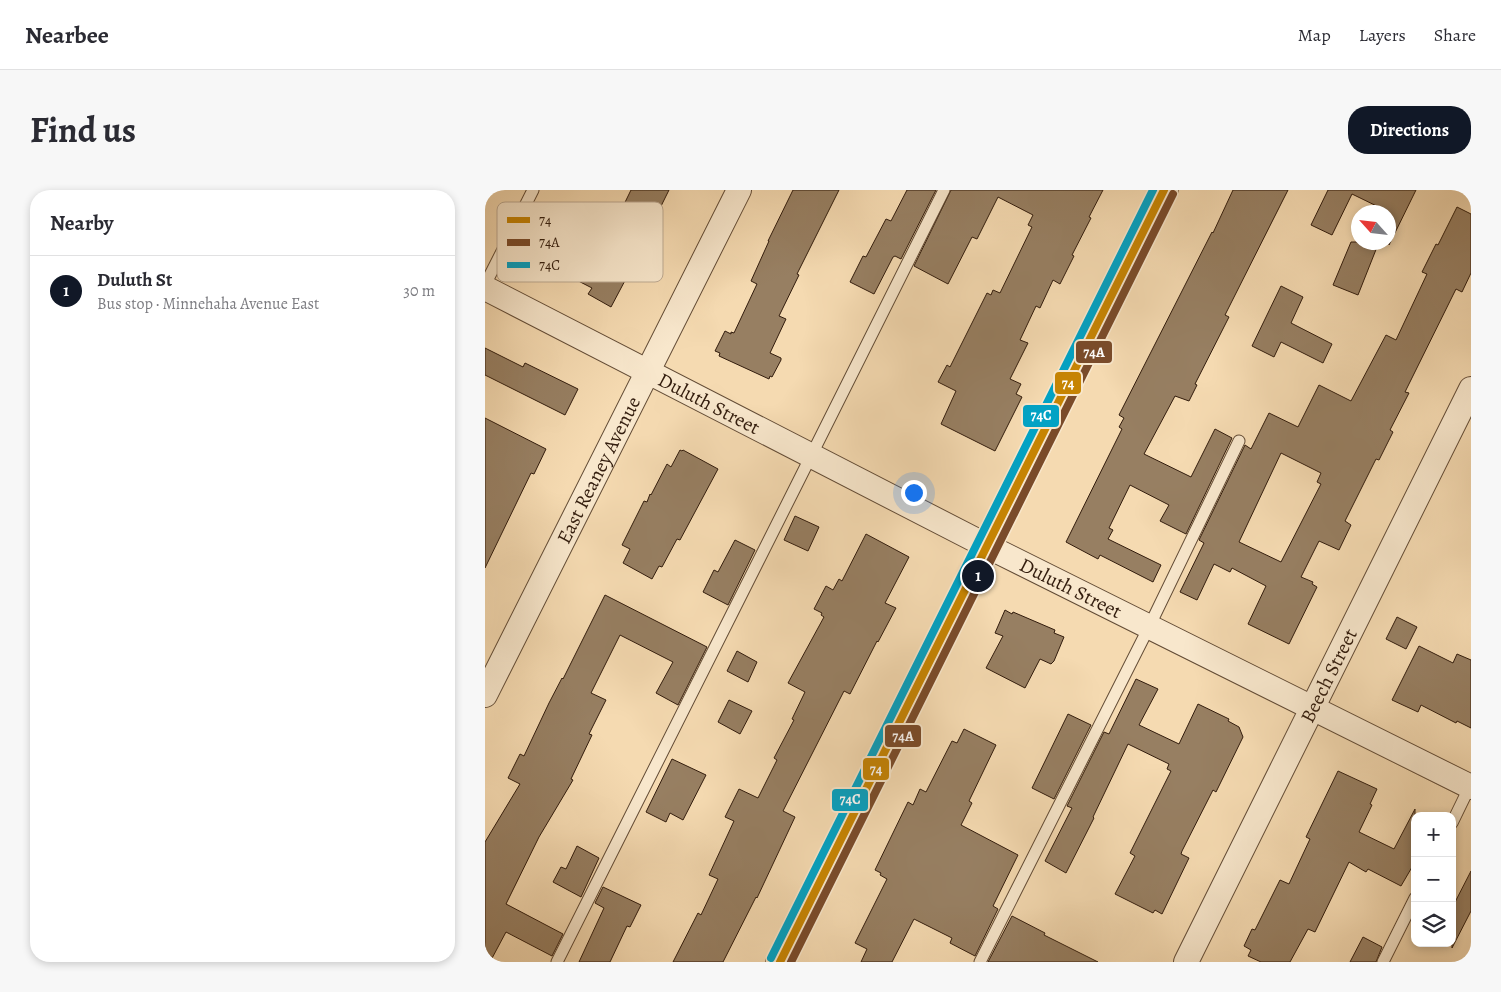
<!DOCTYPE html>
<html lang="en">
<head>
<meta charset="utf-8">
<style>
  :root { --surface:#fff; --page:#f7f7f7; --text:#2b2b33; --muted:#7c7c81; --line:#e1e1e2; --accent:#111827 }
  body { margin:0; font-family:Alegreya,serif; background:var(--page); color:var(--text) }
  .controls { position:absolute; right:15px; bottom:15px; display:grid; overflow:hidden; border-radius:10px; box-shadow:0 2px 8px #0003 }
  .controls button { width:45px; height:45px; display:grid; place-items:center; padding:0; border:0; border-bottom:1px solid var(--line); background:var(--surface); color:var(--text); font:25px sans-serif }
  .compass { position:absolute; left:866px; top:15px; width:45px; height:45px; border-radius:50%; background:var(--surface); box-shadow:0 2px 8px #0003; rotate:297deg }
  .you { position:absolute; left:428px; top:302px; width:18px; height:18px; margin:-12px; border:4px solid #fff; border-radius:50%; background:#1a73e8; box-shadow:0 0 0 8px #1a73e833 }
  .badge { display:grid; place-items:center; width:32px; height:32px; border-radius:50%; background:var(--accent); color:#fff; font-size:16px; font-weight:700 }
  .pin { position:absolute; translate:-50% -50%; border:2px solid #fff; box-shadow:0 1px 5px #0006 }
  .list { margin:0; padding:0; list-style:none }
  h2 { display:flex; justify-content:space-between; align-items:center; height:65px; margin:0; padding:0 20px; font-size:21px }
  h2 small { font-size:16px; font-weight:400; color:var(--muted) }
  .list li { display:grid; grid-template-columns:32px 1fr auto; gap:15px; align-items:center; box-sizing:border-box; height:70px; padding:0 20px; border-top:1px solid var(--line) }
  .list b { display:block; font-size:19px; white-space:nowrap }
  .list p { margin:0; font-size:16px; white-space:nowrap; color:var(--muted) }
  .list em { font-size:16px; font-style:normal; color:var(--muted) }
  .icon { flex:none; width:28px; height:28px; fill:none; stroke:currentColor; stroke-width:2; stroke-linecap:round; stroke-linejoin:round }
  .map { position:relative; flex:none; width:986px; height:772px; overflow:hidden; border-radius:20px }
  header { display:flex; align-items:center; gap:30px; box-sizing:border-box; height:70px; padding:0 25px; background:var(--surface); border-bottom:1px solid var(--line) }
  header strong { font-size:24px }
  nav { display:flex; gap:28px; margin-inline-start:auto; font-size:18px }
  .intro { display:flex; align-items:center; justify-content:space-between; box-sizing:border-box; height:120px; padding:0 30px }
  h1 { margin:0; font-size:35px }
  .button { padding:12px 22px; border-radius:20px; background:var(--accent); color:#fff; font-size:18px; font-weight:700 }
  main { display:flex; gap:30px; padding:0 30px }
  aside { flex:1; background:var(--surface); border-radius:20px; box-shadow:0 2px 8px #0003 }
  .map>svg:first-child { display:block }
  .building { fill:#977f62; stroke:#321c0d; fill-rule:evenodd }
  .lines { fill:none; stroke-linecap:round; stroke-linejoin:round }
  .lane-casing { stroke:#634c36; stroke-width:13 }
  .street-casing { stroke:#634c36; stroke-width:26 }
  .secondary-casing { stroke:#321c0d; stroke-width:29 }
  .lane { stroke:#f8e7cc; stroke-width:11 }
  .street { stroke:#f8e7cc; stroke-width:24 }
  .secondary { stroke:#f8e7cc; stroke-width:28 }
  .bus-1-casing { stroke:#f8e7cc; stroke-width:11 }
  .bus-2-casing { stroke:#f8e7cc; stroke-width:11 }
  .bus-3-casing { stroke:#f8e7cc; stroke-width:11 }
  .bus-1 { stroke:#c68403; stroke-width:8 }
  .bus-2 { stroke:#7a4b2a; stroke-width:8 }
  .bus-3 { stroke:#02a2c4; stroke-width:8 }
  .labels { text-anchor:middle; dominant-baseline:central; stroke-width:4; stroke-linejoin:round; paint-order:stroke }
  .street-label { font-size:20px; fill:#321c0d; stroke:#f8e7cc }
  .key { fill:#f8e7cc; stroke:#bdaa93; stroke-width:1 }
  .key-label { font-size:14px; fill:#321c0d }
  .line-badge { stroke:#f8e7cc; stroke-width:2 }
  .badge-label { font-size:14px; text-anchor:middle; font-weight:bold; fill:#fff }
</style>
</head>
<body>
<header>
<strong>Nearbee</strong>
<nav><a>Map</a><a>Layers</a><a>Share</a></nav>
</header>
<div class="intro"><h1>Find us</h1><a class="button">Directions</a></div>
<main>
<aside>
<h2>Nearby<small></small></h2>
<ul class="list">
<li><span class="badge">1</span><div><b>Duluth St</b><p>Bus stop · Minnehaha Avenue East</p></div><em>30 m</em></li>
</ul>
</aside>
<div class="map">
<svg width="986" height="772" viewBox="0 0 986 772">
  <rect width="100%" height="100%" fill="#f5dab1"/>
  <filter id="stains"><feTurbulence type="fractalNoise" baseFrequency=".004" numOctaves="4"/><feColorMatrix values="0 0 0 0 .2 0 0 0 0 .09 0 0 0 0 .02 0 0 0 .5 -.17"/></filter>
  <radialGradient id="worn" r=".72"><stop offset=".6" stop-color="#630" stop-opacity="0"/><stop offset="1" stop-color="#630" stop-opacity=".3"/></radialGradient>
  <g class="building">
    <path d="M146,0h38l-41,83h1l-18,34 -23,-13 4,-6 -35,-18 -3,6 -33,-18 14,-26 48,26 2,-4 9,4 16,-31 2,2z"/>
    <path d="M308,0h46l-42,84 2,1 -20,41 7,3 -16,34 11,5v2l-9,17 -2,-1 -1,3 -50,-23 1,-3 -5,-2 10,-20 6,3v-2l3,1 23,-49 -6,-3 18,-40h-1z"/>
    <path d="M422,0h29l-35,69 -6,-3 -2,1 -19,37 -24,-12 13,-26 3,1 20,-38 5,2z"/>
    <path d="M466,0h152l-14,27 2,1 -19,37 2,1 -14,28 -7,-4 -13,28 -4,-2 -16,34 8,3 -18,36 11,5 -5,10 6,3 -27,54 -54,-27 15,-33 -18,-9 9,-17 3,2 37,-74 4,2 2,-5 7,3 32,-66 -4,-2 5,-10 -35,-18 -21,42 -5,-2 -24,47 -34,-18z"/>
    <path d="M748,0h55l-63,125 4,2 -34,67 2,1 -8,16 -14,-5 -31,58 47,23 24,-48 17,9 -46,96 -26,-13 9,-16 -39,-20 -21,43 4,2 -5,9 53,26 -8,17 -53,-27 -2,4 -32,-17 56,-113 -3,-2 5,-9 -5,-3 93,-183 1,1z"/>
    <path d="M843,0h88l-27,55v-33l-37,-18 -20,41 -21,-10z"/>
    <path d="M972,17l14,7v59l-9,19 -6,-3 -51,103 4,1 -19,37 3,2 -14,28 -3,-1 -31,62 6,4 -12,25 -20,-9 -18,36 12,5 -1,2 5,3 -28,57 -41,-20 18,-38 -34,-18 -2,4 -16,-8 -17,36 -17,-8 24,-49 -5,-3 46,-95 6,4 18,-36 29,14 21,-42 32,16 35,-66 10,5 31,-66 -5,-2 14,-28 2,1zM796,263l40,20 -4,9 4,2 -40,78 -42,-20z"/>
    <path d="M866,52h28l-21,53 -25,-10z"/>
    <path d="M796,96l22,11 -12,26 41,21 -9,19 -42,-21 -7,15 -22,-11z"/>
    <path d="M0,158l38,19 2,-4 53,26 -13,26 -80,-40z"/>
    <path d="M0,228l61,31 -12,25 -3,-1 -46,95z"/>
    <path d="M195,260l2,1 1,-1 35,19 -38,71 -3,-1 -15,28 -3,-1 -7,13 -29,-16 7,-14 -8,-4 22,-44 3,1 3,-8 1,1 16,-31 4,3z"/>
    <path d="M310,326l24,11 -11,24 -24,-11z"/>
    <path d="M381,344l43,23 -24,46 11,5 -18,34 -1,-1 -27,53 -6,-3 -61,120 12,6 -38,81 -1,-1 -33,65h-50l25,-49 3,2 17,-36 -9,-4 25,-54 -9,-4 14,-28 19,9 19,-38 -3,-2 20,-38 -2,-1 13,-27 -17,-9 36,-66 -3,-2 1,-2 -8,-4 12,-23 7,4 6,-11 3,2z"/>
    <path d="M250,350l20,10 -27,55 -25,-13 11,-22 4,2z"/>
    <path d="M120,405l102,52 -29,58 -22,-12 17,-31 -53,-27 -29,58 15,7 -17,34 3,1 -21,44 2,1 -34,57 -33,67 57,30 -11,22 -46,-24 -16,30h-5v-120l35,-58 -12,-6 12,-24 4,2 25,-53 13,-25 1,1z"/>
    <path d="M520,420l7,4 1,-2 42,18 -1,3 10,4 -10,24 -3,3 -11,-5 -15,29 -39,-20 17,-32 -8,-3z"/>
    <path d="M912,427l20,10 -11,22 -20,-10z"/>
    <path d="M934,456l34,17 4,-9 14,6v68l-14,-7 -1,2 -35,-18 -3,7 -26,-12z"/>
    <path d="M252,461l20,11 -9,20 -21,-11z"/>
    <path d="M651,489l22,10 -19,36 40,19 19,-40 31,15 -1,2 11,6 4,10 -27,55 -3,-2 -31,61 -1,3 8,4 -27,56 -7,-4 -2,3 -38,-19 20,-38 -5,-3 41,-82 -4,-2 2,-5 -41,-20 -35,73 1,1 -28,55 -21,-12 27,-53 -5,-2 37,-74 5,2z"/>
    <path d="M244,510l23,11 -12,23 -22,-12z"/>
    <path d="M583,524l23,11 -37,74 -22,-11z"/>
    <path d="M479,539l32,16 -27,56 3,2 -11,22 57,30 -25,51 5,3 -23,47 -25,-13 2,-5 -38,-19 -22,43h-31l6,-13 -12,-6 32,-64 -7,-4 1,-2 -6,-3 33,-68 5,3 7,-16 6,3 26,-51 5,2z"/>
    <path d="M187,569l34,16 -23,45 -13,-7 -4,9 -20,-10z"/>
    <path d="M853,581l39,18 -7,15 2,1 -13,27 35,17 21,-40v53l-14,24 -33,-17 -2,3 -17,-10 -34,70 -7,-3 -18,33h-29l-13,-6 3,-6 -7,-4 8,-17 3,1 25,-50 9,4 21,-45 -4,-2z"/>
    <path d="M92,656l22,12 -18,39 -28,-15 8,-15 5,2z"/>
    <path d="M986,681v40l-19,37v-40z"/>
    <path d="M118,697l38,18 -11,22 -3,-1 -17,36h-31l25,-54 -9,-5z"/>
    <path d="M527,726l33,17 -1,2 54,27h-110z"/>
    <path d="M878,747l19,10 -6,15h-26z"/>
  </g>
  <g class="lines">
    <defs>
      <g id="lane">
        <path d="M0,95l48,-95"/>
        <path d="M967,633l18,-37"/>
        <path d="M72,772l240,-478 147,-294"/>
        <path d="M495,772l169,-335 90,-186"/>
        <path d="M898,772l32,-64"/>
      </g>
      <g id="street">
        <path id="s1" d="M0,98l502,258 484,241"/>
        <path id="s2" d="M0,505l254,-505"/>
        <path id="s3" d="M701,772l285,-573"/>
      </g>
      <path id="secondary" d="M295,772l384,-772"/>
    </defs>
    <use href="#lane" class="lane-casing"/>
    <use href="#street" class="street-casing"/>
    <use href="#secondary" class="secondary-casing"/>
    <use href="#lane" class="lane"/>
    <use href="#street" class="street"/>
    <use href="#secondary" class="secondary"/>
    <defs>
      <path id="bus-1" d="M295,772l384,-772"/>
      <path id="bus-2" d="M306,772l382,-768"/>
      <path id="bus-3" d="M286,768l382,-768"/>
    </defs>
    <use href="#bus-1" class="bus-1-casing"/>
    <use href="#bus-2" class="bus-2-casing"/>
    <use href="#bus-3" class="bus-3-casing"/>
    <use href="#bus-1" class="bus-1"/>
    <use href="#bus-2" class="bus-2"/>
    <use href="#bus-3" class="bus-3"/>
  </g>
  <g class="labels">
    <g class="street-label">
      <text stroke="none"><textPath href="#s1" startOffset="252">Duluth Street</textPath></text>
      <text stroke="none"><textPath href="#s2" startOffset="252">East Reaney Avenue</textPath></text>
      <text stroke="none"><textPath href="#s1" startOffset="658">Duluth Street</textPath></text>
      <text stroke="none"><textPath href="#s3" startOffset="320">Beech Street</textPath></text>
    </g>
  </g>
  <rect x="12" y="12" width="166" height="80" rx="8" class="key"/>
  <rect x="22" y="27" width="23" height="6" fill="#c68403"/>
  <rect x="22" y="49" width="23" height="7" fill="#7a4b2a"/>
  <rect x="22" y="72" width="23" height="6" fill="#02a2c4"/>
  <g class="key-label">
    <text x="54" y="35">74</text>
    <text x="54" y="57">74A</text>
    <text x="54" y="80">74C</text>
  </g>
  <g class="line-badge">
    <rect x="590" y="150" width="38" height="24" rx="5" fill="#7a4b2a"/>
    <rect x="569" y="181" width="28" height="24" rx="5" fill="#c68403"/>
    <rect x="537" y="214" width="38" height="24" rx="5" fill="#02a2c4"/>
    <rect x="399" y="534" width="38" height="24" rx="5" fill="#7a4b2a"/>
    <rect x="377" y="567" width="28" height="24" rx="5" fill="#c68403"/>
    <rect x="346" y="598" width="38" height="24" rx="5" fill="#02a2c4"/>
  </g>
  <g class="badge-label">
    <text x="609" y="167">74A</text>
    <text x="583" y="198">74</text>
    <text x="556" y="230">74C</text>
    <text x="418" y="551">74A</text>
    <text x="391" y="584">74</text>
    <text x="365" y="614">74C</text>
  </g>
  <rect width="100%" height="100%" filter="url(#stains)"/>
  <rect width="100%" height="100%" fill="url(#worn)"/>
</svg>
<div class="controls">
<button>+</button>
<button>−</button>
<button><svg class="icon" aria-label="layers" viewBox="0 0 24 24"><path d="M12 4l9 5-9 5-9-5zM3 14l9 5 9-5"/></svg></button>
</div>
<svg class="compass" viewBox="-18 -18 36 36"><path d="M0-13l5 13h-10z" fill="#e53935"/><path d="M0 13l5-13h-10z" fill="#7c7c81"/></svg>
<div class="you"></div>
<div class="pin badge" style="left:493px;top:386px">1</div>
</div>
</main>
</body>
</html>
